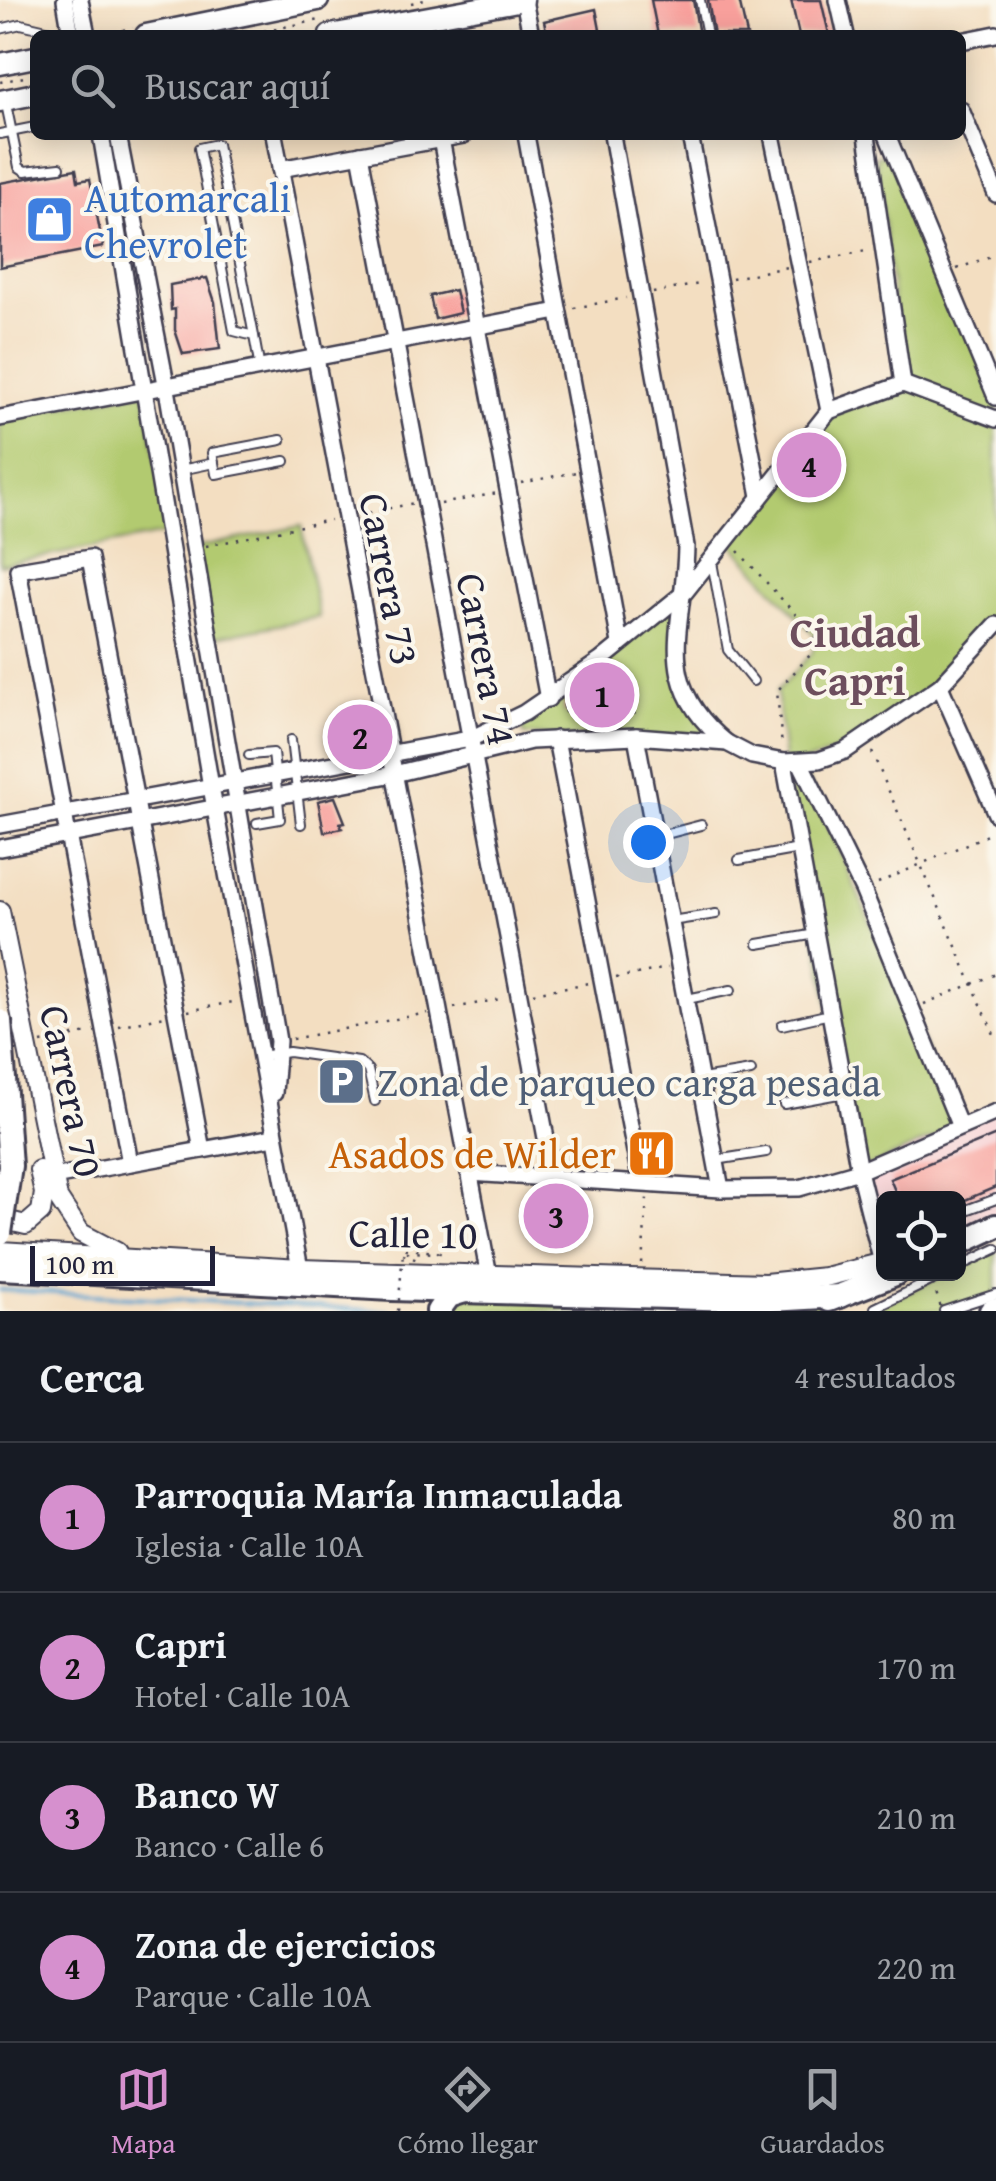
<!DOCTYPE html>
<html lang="es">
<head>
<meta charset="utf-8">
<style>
  :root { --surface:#171b24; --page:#20242c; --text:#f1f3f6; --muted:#9ea1a6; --line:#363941; --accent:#d690ce }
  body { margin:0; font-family:"Gentium Book Plus",serif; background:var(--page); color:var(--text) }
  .controls { position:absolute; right:30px; bottom:30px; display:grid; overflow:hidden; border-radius:15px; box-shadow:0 5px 25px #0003 }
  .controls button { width:90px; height:90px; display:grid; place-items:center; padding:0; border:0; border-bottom:2px solid var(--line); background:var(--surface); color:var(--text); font:50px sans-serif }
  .scale { position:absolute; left:30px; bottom:25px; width:185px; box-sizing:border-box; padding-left:10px; border:5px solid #22223b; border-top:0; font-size:28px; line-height:35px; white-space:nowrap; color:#22223b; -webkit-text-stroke:8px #fbf7ec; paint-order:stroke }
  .you { position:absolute; left:648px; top:842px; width:35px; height:35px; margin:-25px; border:8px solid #fff; border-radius:50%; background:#1a73e8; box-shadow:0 0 0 15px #1a73e833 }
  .badge { display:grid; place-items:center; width:65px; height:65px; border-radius:50%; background:var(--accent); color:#111; font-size:32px; font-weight:700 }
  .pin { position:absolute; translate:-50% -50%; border:5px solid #fff; box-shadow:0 2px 10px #0006 }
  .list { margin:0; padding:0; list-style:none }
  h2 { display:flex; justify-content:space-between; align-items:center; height:130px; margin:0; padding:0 40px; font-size:42px }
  h2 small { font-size:32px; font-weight:400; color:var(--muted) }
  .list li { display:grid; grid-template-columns:65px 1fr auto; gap:30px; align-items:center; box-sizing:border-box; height:150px; padding:0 40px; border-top:2px solid var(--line) }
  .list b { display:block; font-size:38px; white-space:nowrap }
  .list p { margin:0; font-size:32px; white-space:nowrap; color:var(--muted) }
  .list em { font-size:32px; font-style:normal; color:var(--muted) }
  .icon { flex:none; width:55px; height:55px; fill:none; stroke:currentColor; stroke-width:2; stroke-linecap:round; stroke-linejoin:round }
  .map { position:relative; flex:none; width:996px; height:1311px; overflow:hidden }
  .search { position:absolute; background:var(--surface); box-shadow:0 5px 25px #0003; left:30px; right:30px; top:30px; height:110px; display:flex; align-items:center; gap:25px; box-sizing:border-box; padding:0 35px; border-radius:15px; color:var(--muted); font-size:38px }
  .sheet { height:730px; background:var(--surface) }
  nav { display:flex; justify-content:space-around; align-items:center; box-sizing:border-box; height:140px; border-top:2px solid var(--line); background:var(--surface); font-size:28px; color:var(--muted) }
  nav a { display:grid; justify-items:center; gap:5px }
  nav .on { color:var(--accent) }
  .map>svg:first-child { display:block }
  .built { fill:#f7cfd4 }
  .green { fill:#b2ca6f; stroke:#6a7655; stroke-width:2.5; fill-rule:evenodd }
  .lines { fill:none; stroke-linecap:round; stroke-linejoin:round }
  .stream { stroke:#58a2cf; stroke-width:4 }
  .building { fill:#f8a09c }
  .service-casing { stroke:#413e4f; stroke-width:12 }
  .minor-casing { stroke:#413e4f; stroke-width:20 }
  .tertiary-casing { stroke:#413e4f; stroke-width:22 }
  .secondary-casing { stroke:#413e4f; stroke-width:25 }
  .primary-casing { stroke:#413e4f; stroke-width:28 }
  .path { stroke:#413e4f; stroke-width:2.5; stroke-dasharray:2.5 8; stroke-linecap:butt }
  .service { stroke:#fff; stroke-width:8 }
  .minor { stroke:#fff; stroke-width:15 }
  .tertiary { stroke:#fff; stroke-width:18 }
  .secondary { stroke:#fff; stroke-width:20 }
  .primary { stroke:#fff; stroke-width:22 }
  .primary-bridge-casing { stroke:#413e4f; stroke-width:28; stroke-linecap:butt }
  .path-bridge { stroke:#413e4f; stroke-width:2.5; stroke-dasharray:2.5 8; stroke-linecap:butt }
  .primary-bridge { stroke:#fff; stroke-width:22 }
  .labels { text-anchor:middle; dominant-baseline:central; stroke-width:8; stroke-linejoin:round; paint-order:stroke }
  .shop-label { font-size:40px; fill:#366cbe; stroke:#fbf7ec; text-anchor:start }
  .street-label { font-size:40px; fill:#22223b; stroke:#fbf7ec }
  .service-label { font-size:40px; fill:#4e5e75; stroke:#fbf7ec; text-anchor:start }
  .food-label { font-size:40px; fill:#c56008; stroke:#fbf7ec; text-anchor:end }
  .neighbourhood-label { font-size:42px; font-weight:bold; fill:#6d4e5d; stroke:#fbf7ec }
</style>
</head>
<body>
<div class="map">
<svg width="996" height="1311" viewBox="0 0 996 1311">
  <rect width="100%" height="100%" fill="#fbf7ec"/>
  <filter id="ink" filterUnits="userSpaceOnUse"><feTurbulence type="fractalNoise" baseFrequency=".01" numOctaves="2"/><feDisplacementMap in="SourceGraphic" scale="20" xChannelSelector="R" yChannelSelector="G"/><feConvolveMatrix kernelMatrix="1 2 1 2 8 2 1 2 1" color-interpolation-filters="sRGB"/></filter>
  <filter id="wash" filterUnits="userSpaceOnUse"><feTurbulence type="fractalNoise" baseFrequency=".0048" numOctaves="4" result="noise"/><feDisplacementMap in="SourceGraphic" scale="40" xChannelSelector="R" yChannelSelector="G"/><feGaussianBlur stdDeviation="2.25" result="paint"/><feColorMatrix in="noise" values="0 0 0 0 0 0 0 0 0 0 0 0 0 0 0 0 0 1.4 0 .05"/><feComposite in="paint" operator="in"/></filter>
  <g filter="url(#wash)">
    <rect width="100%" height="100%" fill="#f3dec1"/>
    <path class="built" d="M996,1112v111l-37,13 -1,-38h-74v64l-25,-91z"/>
    <g class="green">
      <path d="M891,153l105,244v228c-56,61 -113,115 -195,138l159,364 -101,44 -75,-409 -7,-71 35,-38 4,-16 -89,-99 102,-127 74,-28 -27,-227z"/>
      <path d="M145,391l24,142 -169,32v-147z"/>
      <path d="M301,526l18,91 -108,21 -16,-90z"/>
      <path d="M685,592l-6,86 48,65 -203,-8 -3,-13zM609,679l12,6 5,27 -9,11 -52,-11 -1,-7z"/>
      <path d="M996,1249v45l-52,17h-100l31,-3 70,-34h13l1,-7z"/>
      <path d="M449,1296h391l-39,15h-363z"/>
    </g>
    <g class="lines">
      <path class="stream" d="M0,1290l388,21"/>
    </g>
    <g id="blocks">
      <g class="building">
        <path d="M651,0h42l6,35h-41z"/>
        <path d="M708,0h31l8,35h-33z"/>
        <path d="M791,0h30l8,34 -30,1z"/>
        <path d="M596,9l5,26h-54l-3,-14z"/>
        <path d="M76,169l2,12 12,-2 13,68 -103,20v-84z"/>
        <path d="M207,278l8,24 5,47 -37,5 -8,-24v-21l-4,1 -1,-25z"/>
        <path d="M455,290l5,23 -25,6 -5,-23z"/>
        <path d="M609,679l12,6 5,27 -9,11 -52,-11 -1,-7z"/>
        <path d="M335,797l10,25 -5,1 2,5 -18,4 -6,-31z"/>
        <path d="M996,1135v52l-38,16v-5h-60l-8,-19z"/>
      </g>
    </g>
  </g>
  <g filter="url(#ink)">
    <use href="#blocks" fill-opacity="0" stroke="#413e4f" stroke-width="2.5"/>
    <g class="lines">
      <defs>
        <g id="service">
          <path d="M700,0l7,35"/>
          <path d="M0,29l21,-5 47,11"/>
          <path d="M6,104l13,63 6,4 35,-4"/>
          <path d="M0,134l35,-7"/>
          <path d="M254,336l-20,-5 -35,-183 18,-4 37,192 6,33"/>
          <path d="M214,463l-2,-10 69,-13"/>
          <path d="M181,470l33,-7 2,11 69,-13"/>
          <path d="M712,562l16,88 25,31"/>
          <path d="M291,740l10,84"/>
          <path d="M249,755l24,-2 7,66 -23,4"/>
          <path d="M655,837l46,-12"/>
          <path d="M739,860l60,-11"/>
          <path d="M671,921l45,-7"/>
          <path d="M758,944l58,-10"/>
          <path d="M687,999l44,-9"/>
          <path d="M782,1025l48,-11"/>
          <path d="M260,1056l29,-4 70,10 9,8 7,31"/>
          <path d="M702,1079l49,-8"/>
          <path d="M784,1104l60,-11"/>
          <path d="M716,1160l50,-8"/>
          <path d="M958,1213l38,-14"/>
          <path d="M958,1267l38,-18"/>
          <path d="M875,1308l70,-34"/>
          <path d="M944,1311l52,-17"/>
        </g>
        <g id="minor">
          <path d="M65,0l6,35"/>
          <path d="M80,0l7,35"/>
          <path d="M524,0l7,35"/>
          <path d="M838,0l8,35"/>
          <path d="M961,41l35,-7"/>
          <path d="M961,110l35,84"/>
          <path d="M101,135l110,652 89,482"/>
          <path d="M118,135l49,254 111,652 -4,52"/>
          <path d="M274,135l214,1136"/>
          <path d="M526,135l94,508"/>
          <path d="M612,135l74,411c-1,82 -36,135 41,197"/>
          <path d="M690,135l70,361"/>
          <path d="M772,135l57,276"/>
          <path d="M867,135l36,249"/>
          <path d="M887,135l109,262"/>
          <path d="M441,139l107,560"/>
          <path d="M360,154l193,1021"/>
          <path d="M280,169l184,-34"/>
          <path d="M0,418l558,-107"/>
          <path d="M940,686l56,128"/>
          <path d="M636,736l85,453"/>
          <path d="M556,739l85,444"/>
          <path d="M784,762l75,409 23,92"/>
          <path d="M800,762l63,128 97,237"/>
          <path d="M0,825l470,-86 54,-26 76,-52 85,-69 144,-181 74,-27 93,35"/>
          <path d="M0,848l394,-74 137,-33 105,-5 91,7 25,13 32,6 35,-2 26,-9 95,-65 56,-61"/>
          <path d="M130,1163l-112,-593 72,-12 112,592"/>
          <path d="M469,1173l252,16 78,-1 60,-17 137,-59"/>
          <path d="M53,1177l221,-40"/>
        </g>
        <g id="tertiary">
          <path d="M0,911l58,287 23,35 36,19"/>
          <path d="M0,1219l26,6 15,-13 3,-19 -5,-23"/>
          <path d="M0,1251l300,18 465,14 60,-6 59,-15"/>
        </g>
        <g id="secondary">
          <path d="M146,35l172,-35"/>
          <path d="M330,35l193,-35"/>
          <path d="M0,64l35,-7"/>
          <path d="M0,101l35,-7"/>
        </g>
        <g id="primary">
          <path d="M958,1244l38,-18"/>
          <path d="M0,1268l392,21 379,11 69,-4"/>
          <path d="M829,1300l66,-26"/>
          <path d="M438,1311l11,-15 19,-6"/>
          <path d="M991,1311l5,-2"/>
        </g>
      </defs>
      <use href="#service" class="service-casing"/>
      <use href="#minor" class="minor-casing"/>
      <use href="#tertiary" class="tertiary-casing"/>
      <use href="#secondary" class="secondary-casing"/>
      <use href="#primary" class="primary-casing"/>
      <g class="path">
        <path d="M411,3l14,-3"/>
        <path d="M102,34l31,-6"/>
        <path d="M243,35l82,-16"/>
        <path d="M0,82l24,-5"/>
        <path d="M810,262l61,-12"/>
        <path d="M957,269l39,-15"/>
        <path d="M732,278l55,-11"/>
        <path d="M653,293l51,-10"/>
        <path d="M574,308l52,-10"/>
        <path d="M521,483l55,-11"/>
        <path d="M441,504l56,-11"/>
        <path d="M358,515l56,-12"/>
        <path d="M206,546l124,-26"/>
        <path d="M738,551l78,86 -4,16 -35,38 5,56"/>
        <path d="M609,668l21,25 6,28"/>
        <path d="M872,752l124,287"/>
        <path d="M878,883l118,-52"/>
        <path d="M616,978l52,-10"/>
        <path d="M533,993l56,-10"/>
        <path d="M924,1004l72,-30"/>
        <path d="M454,1008l51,-10"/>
        <path d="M188,1011l50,-10"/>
        <path d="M119,1026l46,-10"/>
        <path d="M292,1039l135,-26"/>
        <path d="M41,1043l51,-11"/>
        <path d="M403,1254l15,5"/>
        <path d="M642,1264l5,-66"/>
      </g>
      <use href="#service" class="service"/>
      <use href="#minor" class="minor"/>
      <use href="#tertiary" class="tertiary"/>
      <use href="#secondary" class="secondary"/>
      <use href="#primary" class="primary"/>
      <defs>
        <path id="primary-bridge" d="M0,1021l10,145 -10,67"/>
      </defs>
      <use href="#primary-bridge" class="primary-bridge-casing"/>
      <g class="path-bridge">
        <path d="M930,1274l12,37"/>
        <path d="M398,1311l5,-59 41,1 -45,-5"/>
      </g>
      <use href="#primary-bridge" class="primary-bridge"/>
    </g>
  </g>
  <defs>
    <symbol id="shop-square" viewBox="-11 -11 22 22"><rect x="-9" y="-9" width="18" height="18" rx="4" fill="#3f7fe0" stroke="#fbf7ec"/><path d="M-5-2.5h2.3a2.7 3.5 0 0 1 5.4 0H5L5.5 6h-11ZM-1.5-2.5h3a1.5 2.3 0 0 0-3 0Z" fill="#fff"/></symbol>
    <symbol id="parking-square" viewBox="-11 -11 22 22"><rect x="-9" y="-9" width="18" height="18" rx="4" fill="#5c6f8a" stroke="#fbf7ec"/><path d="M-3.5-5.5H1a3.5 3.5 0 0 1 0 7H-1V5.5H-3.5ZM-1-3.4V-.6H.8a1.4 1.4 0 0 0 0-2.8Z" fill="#fff"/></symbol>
    <symbol id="restaurant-square" viewBox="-11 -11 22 22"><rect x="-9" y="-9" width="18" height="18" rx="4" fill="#e8710a" stroke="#fbf7ec"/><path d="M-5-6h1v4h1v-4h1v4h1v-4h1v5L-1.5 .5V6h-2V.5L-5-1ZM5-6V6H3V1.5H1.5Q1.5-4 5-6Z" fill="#fff"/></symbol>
  </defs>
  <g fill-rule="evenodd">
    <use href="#shop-square" x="22" y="192" width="55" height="55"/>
    <use href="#parking-square" x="314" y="1054" width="55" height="55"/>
    <use href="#restaurant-square" x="624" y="1126" width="55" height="55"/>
  </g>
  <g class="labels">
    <g class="shop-label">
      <text x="84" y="197">Automarcali<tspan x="84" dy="46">Chevrolet</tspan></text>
    </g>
    <g class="street-label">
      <text transform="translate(390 579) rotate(79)">Carrera 73</text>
      <text transform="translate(487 659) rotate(79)">Carrera 74</text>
      <text transform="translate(72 1091) rotate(78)">Carrera 70</text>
      <text transform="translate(413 1233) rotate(1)">Calle 10</text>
    </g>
    <g class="service-label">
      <text x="377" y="1081">Zona de parqueo carga pesada</text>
    </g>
    <g class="food-label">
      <text x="616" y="1153">Asados de Wilder</text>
    </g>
    <g class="neighbourhood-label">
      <text x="855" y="631">Ciudad<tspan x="855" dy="48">Capri</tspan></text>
    </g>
  </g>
</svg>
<div class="controls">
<button><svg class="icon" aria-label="locate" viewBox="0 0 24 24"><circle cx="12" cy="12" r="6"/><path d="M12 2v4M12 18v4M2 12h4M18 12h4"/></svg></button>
</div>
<div class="scale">100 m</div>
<div class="you"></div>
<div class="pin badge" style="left:602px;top:695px">1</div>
<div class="pin badge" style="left:360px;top:737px">2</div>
<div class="pin badge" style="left:556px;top:1216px">3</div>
<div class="pin badge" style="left:809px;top:465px">4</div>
<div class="search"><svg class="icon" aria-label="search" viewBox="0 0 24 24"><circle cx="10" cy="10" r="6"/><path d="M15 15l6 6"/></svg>Buscar aquí</div>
</div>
<section class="sheet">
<h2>Cerca<small>4 resultados</small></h2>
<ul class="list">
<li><span class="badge">1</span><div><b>Parroquia María Inmaculada</b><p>Iglesia · Calle 10A</p></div><em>80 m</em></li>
<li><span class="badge">2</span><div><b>Capri</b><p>Hotel · Calle 10A</p></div><em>170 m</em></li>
<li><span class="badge">3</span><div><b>Banco W</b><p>Banco · Calle 6</p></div><em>210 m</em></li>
<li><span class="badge">4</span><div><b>Zona de ejercicios</b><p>Parque · Calle 10A</p></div><em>220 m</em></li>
</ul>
</section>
<nav>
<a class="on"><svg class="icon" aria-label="map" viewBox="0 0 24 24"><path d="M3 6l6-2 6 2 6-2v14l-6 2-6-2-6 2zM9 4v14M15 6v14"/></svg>Mapa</a>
<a><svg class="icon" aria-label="directions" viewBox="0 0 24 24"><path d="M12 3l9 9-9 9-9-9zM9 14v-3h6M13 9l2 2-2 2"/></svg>Cómo llegar</a>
<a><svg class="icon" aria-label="saved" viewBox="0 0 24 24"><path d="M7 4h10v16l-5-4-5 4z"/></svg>Guardados</a>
</nav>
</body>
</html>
